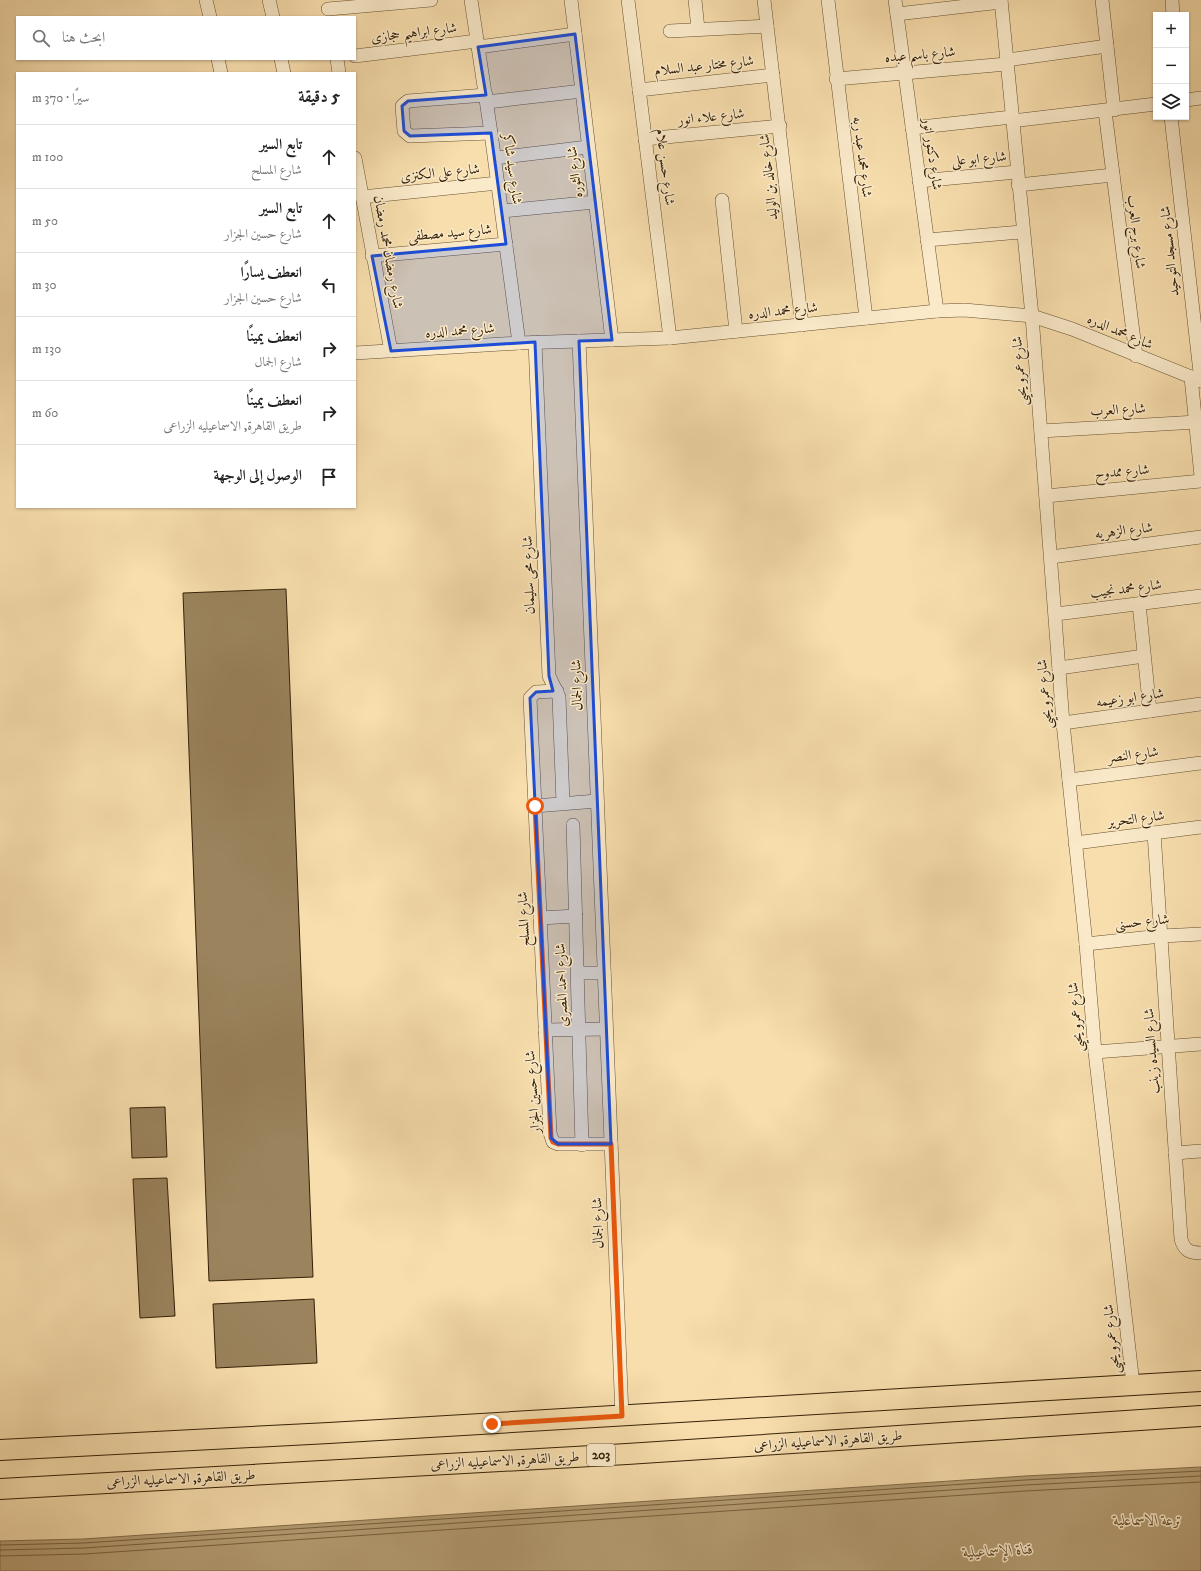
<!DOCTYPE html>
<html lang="ar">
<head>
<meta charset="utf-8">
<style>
  :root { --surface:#fff; --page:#f2f2f2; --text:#222; --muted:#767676; --line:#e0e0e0 }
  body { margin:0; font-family:"IM FELL DW Pica",Amiri,serif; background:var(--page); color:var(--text); direction:rtl }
  .controls { position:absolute; right:12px; top:12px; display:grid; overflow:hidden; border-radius:0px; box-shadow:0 1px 3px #0004 }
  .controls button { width:36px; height:36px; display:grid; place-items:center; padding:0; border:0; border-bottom:1px solid var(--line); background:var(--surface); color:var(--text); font:20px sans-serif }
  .stop { position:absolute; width:12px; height:12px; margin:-9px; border:3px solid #ea580c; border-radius:50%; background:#fff }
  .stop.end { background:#ea580c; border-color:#fff; box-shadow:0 1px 4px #0008 }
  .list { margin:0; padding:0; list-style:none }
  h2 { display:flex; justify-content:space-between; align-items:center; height:52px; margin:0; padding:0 16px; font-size:17px }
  h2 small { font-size:13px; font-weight:400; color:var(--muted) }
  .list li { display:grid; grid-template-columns:26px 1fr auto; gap:12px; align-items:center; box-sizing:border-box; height:64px; padding:0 16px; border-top:1px solid var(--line) }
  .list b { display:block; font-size:15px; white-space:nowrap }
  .list p { margin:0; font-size:13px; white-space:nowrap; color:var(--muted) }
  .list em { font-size:13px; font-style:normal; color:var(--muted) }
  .icon { flex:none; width:22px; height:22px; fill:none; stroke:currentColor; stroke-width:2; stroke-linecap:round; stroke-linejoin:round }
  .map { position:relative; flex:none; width:1201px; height:1571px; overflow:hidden; direction:ltr }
  .search { position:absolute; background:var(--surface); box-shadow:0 1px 3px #0004; left:16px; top:16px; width:340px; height:44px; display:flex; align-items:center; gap:10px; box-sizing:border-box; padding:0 14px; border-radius:0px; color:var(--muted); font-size:15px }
  .panel { position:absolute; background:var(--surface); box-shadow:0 1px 3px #0004; left:16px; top:72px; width:340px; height:436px; border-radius:0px; direction:rtl }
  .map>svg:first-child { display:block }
  .water { fill:#b69e75; stroke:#826c49 }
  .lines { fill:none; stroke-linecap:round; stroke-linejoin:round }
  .shore { stroke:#76603e; stroke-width:1 }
  .building { fill:#9a835d; stroke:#352107 }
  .street-casing { stroke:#665030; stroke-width:14 }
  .primary-casing { stroke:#352107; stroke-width:22 }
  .street { stroke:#faeaca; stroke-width:13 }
  .primary { stroke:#f8dead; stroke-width:20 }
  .route { stroke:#ea580c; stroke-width:5 }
  .marked { fill:#1d4ed8; fill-opacity:0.2; stroke:#1d4ed8; stroke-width:3; stroke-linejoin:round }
  .labels { text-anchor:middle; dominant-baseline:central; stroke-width:3; stroke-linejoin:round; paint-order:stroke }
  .shield { fill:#faeaca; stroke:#705d42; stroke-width:1 }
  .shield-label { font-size:13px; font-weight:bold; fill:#352107 }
  .street-label { font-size:14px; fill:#352107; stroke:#faeaca }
  .water-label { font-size:15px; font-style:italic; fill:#624d2e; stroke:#faeaca }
</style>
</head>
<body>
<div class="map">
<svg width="1201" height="1571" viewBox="0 0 1201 1571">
  <rect width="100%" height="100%" fill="#f8dead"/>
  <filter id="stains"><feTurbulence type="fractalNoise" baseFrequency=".005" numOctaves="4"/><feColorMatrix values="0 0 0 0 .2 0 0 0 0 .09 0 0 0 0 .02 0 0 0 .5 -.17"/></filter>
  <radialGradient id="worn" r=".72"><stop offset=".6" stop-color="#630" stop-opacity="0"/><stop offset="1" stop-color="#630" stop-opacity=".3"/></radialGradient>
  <path class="water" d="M1201,1467v104h-1201v-30l83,-2 942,-63z"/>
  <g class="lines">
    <g class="shore">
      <path d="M0,1545l84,-2 941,-63 176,-9"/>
      <path d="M0,1550l84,-2 941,-63 176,-9"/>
      <path d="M0,1556l84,-2 941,-63 176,-9"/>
    </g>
  </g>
  <g class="building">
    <path d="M286,589l27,688 -104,4 -26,-688z"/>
    <path d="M165,1107l2,50 -35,1 -2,-50z"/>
    <path d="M167,1178l8,138 -35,2 -7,-139z"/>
    <path d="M314,1299l3,64 -101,5 -3,-64z"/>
  </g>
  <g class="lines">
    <defs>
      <g id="street">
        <path d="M206,0l4,17"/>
        <path d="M269,0l4,17"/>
        <path d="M471,0l20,133 28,210"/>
        <path d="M571,0l41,340"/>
        <path d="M628,0l42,338"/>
        <path d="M695,0l3,29"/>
        <path d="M764,0l38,325"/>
        <path d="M828,0l38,318"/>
        <path d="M895,0l42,311"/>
        <path d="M1001,0l31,316 31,407 23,221 9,108 38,332"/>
        <path d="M1102,0l12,110"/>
        <path d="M1172,0l1,15"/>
        <path d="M328,9l103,-9"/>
        <path d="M897,14l104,-12"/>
        <path d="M670,31l97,-5"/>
        <path d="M478,47l97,-13"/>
        <path d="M355,56l122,-15"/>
        <path d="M218,59l3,14"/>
        <path d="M281,59l3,14"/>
        <path d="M337,59l2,14"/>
        <path d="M1007,60l100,-14"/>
        <path d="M836,79l171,-15"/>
        <path d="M639,90l134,-15"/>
        <path d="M486,95l-78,6 -6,5 2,25 6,5 81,-3"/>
        <path d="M1186,100l15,-2"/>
        <path d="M487,102l95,-11"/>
        <path d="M1105,111l31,245"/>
        <path d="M1171,117l30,264"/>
        <path d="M1012,121l144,-17"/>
        <path d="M912,128l100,-11"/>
        <path d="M645,139l135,-13"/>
        <path d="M355,158l36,193"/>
        <path d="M495,158l93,-11"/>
        <path d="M919,181l98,-9"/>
        <path d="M1018,185l95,-10"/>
        <path d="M362,197l136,-14"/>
        <path d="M722,200l14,131"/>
        <path d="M502,211l93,-9"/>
        <path d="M927,240l95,-8"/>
        <path d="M372,256l134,-12"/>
        <path d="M579,341l43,1075"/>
        <path d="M535,342l14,334 10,21 4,106"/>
        <path d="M355,353l164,-10 151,-5 267,-27 27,-1 68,6 40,13 129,52"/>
        <path d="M1191,377l10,99"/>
        <path d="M1041,431l156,-9"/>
        <path d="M1046,496l155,-15"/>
        <path d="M1051,557l150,-20"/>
        <path d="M1139,604l11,107"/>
        <path d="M1056,614l145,-18"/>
        <path d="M1059,668l85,-12"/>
        <path d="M557,691l-21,1 -6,6 20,435 3,9 5,2h53"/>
        <path d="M1063,723l138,-19"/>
        <path d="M1069,780l132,-17"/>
        <path d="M535,806l62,-5"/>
        <path d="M573,825l9,320"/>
        <path d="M1154,833l27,406c3,11 8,14 20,14"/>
        <path d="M1075,843l126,-16"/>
        <path d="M540,918l36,-2"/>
        <path d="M1086,944l75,-8 40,-2"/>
        <path d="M578,973h26"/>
        <path d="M545,1030l61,-1"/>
        <path d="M1095,1052l106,-8"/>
        <path d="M1175,1153l26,-2"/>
      </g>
      <g id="primary">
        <path d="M0,1450l329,-17 872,-52"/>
        <path d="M0,1489l627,-35 574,-38"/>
      </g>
    </defs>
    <use href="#street" class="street-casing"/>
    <use href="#primary" class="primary-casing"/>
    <use href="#street" class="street"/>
    <use href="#primary" class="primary"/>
  </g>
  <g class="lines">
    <path class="route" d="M492,1424l130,-8 -11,-272h-53l-5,-2 -2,-4 -16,-332"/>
  </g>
  <path class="marked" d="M575,34l37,306 -33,1 32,803h-53l-7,-6 -21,-440 6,-6 17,-1 -4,-15 -14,-334 -144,9 -19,-95 134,-12 -15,-111 -81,3 -6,-5 -2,-25 6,-5 78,-6 -8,-48z"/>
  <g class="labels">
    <rect class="shield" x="587" y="1444" width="28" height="22" rx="3"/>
    <g class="shield-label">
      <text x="601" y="1455">203</text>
    </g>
    <g class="street-label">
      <text transform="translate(414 33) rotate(-7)">شارع ابراهيم حجازى</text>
      <text transform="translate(920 55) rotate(-5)">شارع باسم عبده</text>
      <text transform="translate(704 66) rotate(-6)">شارع مختار عبد السلام</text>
      <text transform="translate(711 117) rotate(-6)">شارع علاء انور</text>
      <text transform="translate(932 154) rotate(82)">شارع دكتور انور</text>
      <text transform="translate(862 157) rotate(83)">شارع محمد عبد ربه</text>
      <text transform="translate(979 159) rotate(-5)">شارع ابو على</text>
      <text transform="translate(665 167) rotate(83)">شارع حسن علام</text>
      <text transform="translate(512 169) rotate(82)">شارع سيد شاكر</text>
      <text transform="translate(575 172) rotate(-97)">شارع الثوره</text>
      <text transform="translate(440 173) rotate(-6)">شارع على الكنزى</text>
      <text transform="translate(769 177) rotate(-96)">شارع خالد بن الوليد</text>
      <text transform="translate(1136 232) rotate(83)">شارع برج العرب</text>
      <text transform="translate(450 233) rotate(-5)">شارع سيد مصطفى</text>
      <text transform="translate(1170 251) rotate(-96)">شارع مسجد التوحيد</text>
      <text transform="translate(388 252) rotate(80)">شارع رمضان محمد رمضان</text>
      <text transform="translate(783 311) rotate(-6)">شارع محمد الدره</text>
      <text transform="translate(460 331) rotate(-4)">شارع محمد الدره</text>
      <text transform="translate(1120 332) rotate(23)">شارع محمد الدره</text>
      <text transform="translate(1020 371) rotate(-95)">شارع عمرو يحيى</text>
      <text transform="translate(1118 410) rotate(-3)">شارع العرب</text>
      <text transform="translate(1122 472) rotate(-5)">شارع ممدوح</text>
      <text transform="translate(1124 531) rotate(-7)">شارع الزهريه</text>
      <text transform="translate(529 575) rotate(-92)">شارع محى سليمان</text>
      <text transform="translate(1126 589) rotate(-7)">شارع محمد نجيب</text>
      <text transform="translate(577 685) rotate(-92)">شارع الجمال</text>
      <text transform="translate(1045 694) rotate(-95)">شارع عمرو يحيى</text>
      <text transform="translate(1130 698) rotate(-8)">شارع ابو زعيمه</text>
      <text transform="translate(1133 755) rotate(-7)">شارع النصر</text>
      <text transform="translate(1136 819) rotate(-7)">شارع التحرير</text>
      <text transform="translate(524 919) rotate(-93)">شارع المسلح</text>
      <text transform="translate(1142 922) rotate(-6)">شارع حسنى</text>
      <text transform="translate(562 985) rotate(-92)">شارع احمد المصرى</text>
      <text transform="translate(1076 1017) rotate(-95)">شارع عمرو يحيى</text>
      <text transform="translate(1152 1051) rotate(-94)">شارع السيده زينب</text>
      <text transform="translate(533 1092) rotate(-94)">شارع حسين الجزار</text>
      <text transform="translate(598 1223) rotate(-92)">شارع الجمال</text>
      <text transform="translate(1112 1339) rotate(-96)">شارع عمرو يحيى</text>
      <text transform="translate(828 1441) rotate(-4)">طريق القاهرة, الاسماعيليه الزراعى</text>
      <text transform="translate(505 1461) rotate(-3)">طريق القاهرة, الاسماعيليه الزراعى</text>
      <text transform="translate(181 1479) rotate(-3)">طريق القاهرة, الاسماعيليه الزراعى</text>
    </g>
    <g class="water-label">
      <text x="1148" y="1520">ترعة الاسماعلية</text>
      <text transform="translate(998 1551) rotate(-3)">قناة الإسماعيلية</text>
    </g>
  </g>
  <rect width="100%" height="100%" filter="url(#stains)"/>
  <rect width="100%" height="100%" fill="url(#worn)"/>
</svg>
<div class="controls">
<button>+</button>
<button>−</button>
<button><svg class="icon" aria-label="layers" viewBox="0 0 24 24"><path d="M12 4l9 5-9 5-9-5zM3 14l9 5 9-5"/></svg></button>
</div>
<div class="stop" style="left:535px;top:806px"></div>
<div class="stop end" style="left:492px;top:1424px"></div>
<div class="search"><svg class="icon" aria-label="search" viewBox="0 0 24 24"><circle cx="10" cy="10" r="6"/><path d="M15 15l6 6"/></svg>ابحث هنا</div>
<section class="panel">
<h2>5 دقيقة<small>سيرًا · 370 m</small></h2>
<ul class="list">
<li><svg class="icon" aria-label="ahead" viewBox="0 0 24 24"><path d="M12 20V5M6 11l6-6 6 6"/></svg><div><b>تابع السير</b><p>شارع المسلح</p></div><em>100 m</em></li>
<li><svg class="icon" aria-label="ahead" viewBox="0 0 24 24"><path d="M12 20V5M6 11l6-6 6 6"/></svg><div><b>تابع السير</b><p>شارع حسين الجزار</p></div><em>50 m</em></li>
<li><svg class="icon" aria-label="left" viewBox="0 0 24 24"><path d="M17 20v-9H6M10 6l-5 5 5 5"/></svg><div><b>انعطف يسارًا</b><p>شارع حسين الجزار</p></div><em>30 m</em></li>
<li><svg class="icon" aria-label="right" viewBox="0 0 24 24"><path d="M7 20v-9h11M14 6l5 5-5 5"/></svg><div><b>انعطف يمينًا</b><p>شارع الجمال</p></div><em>130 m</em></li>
<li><svg class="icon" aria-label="right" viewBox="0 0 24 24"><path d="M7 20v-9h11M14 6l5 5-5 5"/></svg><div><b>انعطف يمينًا</b><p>طريق القاهرة, الاسماعيليه الزراعى</p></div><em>60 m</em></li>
<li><svg class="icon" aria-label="arrive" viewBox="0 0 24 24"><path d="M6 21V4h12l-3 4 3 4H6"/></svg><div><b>الوصول إلى الوجهة</b></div></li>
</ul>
</section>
</div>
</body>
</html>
